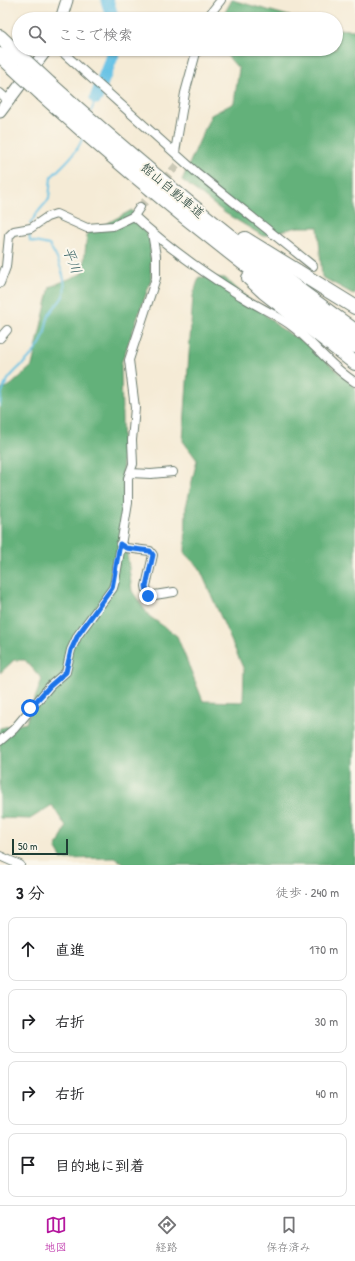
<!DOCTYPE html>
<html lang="ja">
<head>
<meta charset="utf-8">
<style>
  :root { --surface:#fff; --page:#f2f2f2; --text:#202124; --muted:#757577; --line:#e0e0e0; --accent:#b5179e }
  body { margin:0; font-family:"Patrick Hand","Klee One",sans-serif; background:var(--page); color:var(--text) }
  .scale { position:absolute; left:12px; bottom:10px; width:56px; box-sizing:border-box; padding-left:4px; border:2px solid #1f3d34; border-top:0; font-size:11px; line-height:14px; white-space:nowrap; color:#1f3d34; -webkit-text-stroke:3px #fbf7ec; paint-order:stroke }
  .stop { position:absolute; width:12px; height:12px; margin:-9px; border:3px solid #1a73e8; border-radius:50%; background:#fff }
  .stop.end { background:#1a73e8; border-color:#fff; box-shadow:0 1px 4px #0008 }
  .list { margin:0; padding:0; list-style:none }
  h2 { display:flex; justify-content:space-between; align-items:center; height:52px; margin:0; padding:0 16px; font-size:17px }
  h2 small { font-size:13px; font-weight:400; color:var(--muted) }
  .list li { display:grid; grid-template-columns:26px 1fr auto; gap:12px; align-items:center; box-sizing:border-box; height:64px; margin:0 8px 8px; padding:0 8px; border:1px solid var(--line); border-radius:8px }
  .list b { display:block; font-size:15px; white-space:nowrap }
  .list em { font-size:13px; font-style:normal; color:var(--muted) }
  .icon { flex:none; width:22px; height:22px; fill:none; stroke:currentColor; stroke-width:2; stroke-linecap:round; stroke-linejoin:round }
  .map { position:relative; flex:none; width:355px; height:865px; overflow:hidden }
  .search { position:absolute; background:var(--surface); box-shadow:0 1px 3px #0004; left:12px; right:12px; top:12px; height:44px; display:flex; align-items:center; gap:10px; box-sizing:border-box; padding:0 14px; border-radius:22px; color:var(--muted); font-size:15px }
  .sheet { height:340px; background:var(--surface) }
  nav { display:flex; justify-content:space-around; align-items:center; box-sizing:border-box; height:56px; border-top:1px solid var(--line); background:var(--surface); font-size:11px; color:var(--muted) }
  nav a { display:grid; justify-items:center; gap:2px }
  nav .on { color:var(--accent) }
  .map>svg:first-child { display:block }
  .forest { fill:#64b17a; stroke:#427757 }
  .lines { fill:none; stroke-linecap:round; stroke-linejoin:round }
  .stream { stroke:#68c2e5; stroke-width:2 }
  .river { stroke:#68c2e5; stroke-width:13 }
  .street-tunnel { stroke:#cac8b6; stroke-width:8; stroke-dasharray:8 4; stroke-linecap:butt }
  .street-casing { stroke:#6a7a6d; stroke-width:10 }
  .secondary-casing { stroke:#6a7a6d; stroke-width:13 }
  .highway-casing { stroke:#6a7a6d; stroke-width:16 }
  .street { stroke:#fff; stroke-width:8 }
  .secondary { stroke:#fff; stroke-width:11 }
  .highway { stroke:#fff; stroke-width:14 }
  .highway-bridge-casing { stroke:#6a7a6d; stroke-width:16; stroke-linecap:butt }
  .highway-bridge { stroke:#fff; stroke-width:14 }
  .route { stroke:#1a73e8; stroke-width:5 }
  .labels { text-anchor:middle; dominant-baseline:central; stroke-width:4; stroke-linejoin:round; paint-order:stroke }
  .street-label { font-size:13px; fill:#1f3d34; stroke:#fbf7ec }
  .water-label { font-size:14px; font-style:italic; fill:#315e60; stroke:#fbf7ec }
</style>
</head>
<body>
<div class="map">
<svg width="355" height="865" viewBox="0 0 355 865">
  <rect width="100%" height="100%" fill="#fbf7ec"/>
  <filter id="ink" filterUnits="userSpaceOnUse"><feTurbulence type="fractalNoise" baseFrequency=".025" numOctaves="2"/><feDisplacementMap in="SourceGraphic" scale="8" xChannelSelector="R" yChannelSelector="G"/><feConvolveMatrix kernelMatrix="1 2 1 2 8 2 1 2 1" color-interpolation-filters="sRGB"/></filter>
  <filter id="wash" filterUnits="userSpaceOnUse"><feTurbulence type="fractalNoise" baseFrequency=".012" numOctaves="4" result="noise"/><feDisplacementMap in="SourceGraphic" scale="16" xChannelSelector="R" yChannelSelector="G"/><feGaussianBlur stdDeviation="0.9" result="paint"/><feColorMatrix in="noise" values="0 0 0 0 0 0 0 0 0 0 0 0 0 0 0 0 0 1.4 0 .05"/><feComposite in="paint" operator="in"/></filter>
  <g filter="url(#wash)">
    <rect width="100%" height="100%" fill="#f5ebd6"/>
    <g class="forest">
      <path d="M232,0l57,16 6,3h-74z"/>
      <path d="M336,29l19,1v265l-33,-18 -4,-50h-20l-35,9 -38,-23 -43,-33 29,-65 23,-12 5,-34 -18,-20h115z"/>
      <path d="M132,210l18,30 1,40 -30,84 3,165 8,62 17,25 28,20 26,65 40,1 1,-32 -45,-103 -14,-13 1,-47 11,-47 -14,-19 10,-145 6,-19 26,1 54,49 29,18 47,42v478h-229l-11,-7 -53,1 -6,-10 10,-22 -14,-22 -22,14 -30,-1v-90l26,-5 16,-44 -17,-19h-11l-14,13v-283l11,-5 21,-19 18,-79 33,-14 4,-39z"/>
    </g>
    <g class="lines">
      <g class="stream">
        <path d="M91,112l5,-14"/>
        <path d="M30,224l7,-11 12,-14 2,-22c12,-12 26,-23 32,-40"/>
        <path d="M0,406c1,-34 25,-37 40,-62 6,-8 5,-19 9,-29 3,-7 11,-12 14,-19 6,-14 -6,-40 -14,-51l-19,-4 -1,-10"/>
      </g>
      <g class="river">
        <path d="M107,0l6,19"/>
        <path d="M96,98l19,-49"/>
      </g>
    </g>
  </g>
  <g filter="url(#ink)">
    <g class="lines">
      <path class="street-tunnel" d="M140,207l38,-43"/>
      <defs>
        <g id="street">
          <path d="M206,19l15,-19"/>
          <path d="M59,49l137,123 117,94"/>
          <path d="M0,93l9,8"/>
          <path d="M175,152l10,-59 12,-44"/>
          <path d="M134,216c32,30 70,57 107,80 15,10 34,18 48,28 24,17 41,43 66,58"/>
          <path d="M0,283l6,-16 3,-31 5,-5 17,-3 16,-11 9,-3 31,14 26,-2 21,-10 6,-9"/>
          <path d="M0,338l7,-8"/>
          <path d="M130,473l21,1 22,-2"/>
          <path d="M120,544l6,4 24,3 3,4 -7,31 2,10 26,-4"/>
          <path d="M0,741l14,-12 36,-43 16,-14 5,-22 7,-15 35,-47 2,-7 13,-78v-25l5,-14 -1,-24 3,-32 -6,-48 27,-82v-22l-4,-23"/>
          <path d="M0,856l20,9"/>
        </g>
        <g id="secondary">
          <path d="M61,19l6,-19"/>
          <path d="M0,112l47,-63"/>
        </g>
        <g id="highway">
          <path d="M0,37l22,21"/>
          <path d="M0,55l13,12"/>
          <path d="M51,85c97,87 198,170 304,246"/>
          <path d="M43,95c99,90 203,173 312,251"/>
          <path d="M245,239l110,68"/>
          <path d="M249,278l15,14 91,71"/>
        </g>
      </defs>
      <use href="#street" class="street-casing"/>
      <use href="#secondary" class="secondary-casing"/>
      <use href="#highway" class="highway-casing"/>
      <use href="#street" class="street"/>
      <use href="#secondary" class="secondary"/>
      <use href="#highway" class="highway"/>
      <defs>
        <g id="highway-bridge">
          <path d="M22,58l29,27"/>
          <path d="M13,67l30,28"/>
        </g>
      </defs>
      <use href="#highway-bridge" class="highway-bridge-casing"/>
      <use href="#highway-bridge" class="highway-bridge"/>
    </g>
  </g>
  <g class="lines" filter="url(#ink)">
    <path class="route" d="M30,708l20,-22 16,-14 5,-22 7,-15 34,-47 8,-44 6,4 24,3 3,4 -7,31 2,10"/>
  </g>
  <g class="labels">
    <g class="street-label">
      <text transform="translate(173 190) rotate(40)">館山自動車道</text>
    </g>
    <g class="water-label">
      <text transform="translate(73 260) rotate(69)">平川</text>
    </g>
  </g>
</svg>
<div class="scale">50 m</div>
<div class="stop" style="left:30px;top:708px"></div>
<div class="stop end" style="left:148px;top:596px"></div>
<div class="search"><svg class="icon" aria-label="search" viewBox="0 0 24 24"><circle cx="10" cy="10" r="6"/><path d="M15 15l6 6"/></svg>ここで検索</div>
</div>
<section class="sheet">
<h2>3 分<small>徒歩 · 240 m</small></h2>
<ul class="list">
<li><svg class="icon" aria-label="ahead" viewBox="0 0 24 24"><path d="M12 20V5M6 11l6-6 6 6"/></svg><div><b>直進</b></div><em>170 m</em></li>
<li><svg class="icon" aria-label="right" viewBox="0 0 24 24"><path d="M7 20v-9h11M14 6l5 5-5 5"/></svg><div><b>右折</b></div><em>30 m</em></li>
<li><svg class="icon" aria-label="right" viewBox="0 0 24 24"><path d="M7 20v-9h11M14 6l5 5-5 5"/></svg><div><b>右折</b></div><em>40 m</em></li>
<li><svg class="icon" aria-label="arrive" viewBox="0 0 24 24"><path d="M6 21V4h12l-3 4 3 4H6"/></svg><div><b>目的地に到着</b></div></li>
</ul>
</section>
<nav>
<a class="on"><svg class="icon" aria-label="map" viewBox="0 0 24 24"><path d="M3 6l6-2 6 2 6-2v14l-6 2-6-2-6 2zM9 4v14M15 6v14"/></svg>地図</a>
<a><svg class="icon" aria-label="directions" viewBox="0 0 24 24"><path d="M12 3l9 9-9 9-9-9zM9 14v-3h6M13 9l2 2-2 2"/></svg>経路</a>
<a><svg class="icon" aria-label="saved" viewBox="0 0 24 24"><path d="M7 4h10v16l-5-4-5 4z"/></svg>保存済み</a>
</nav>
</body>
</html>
